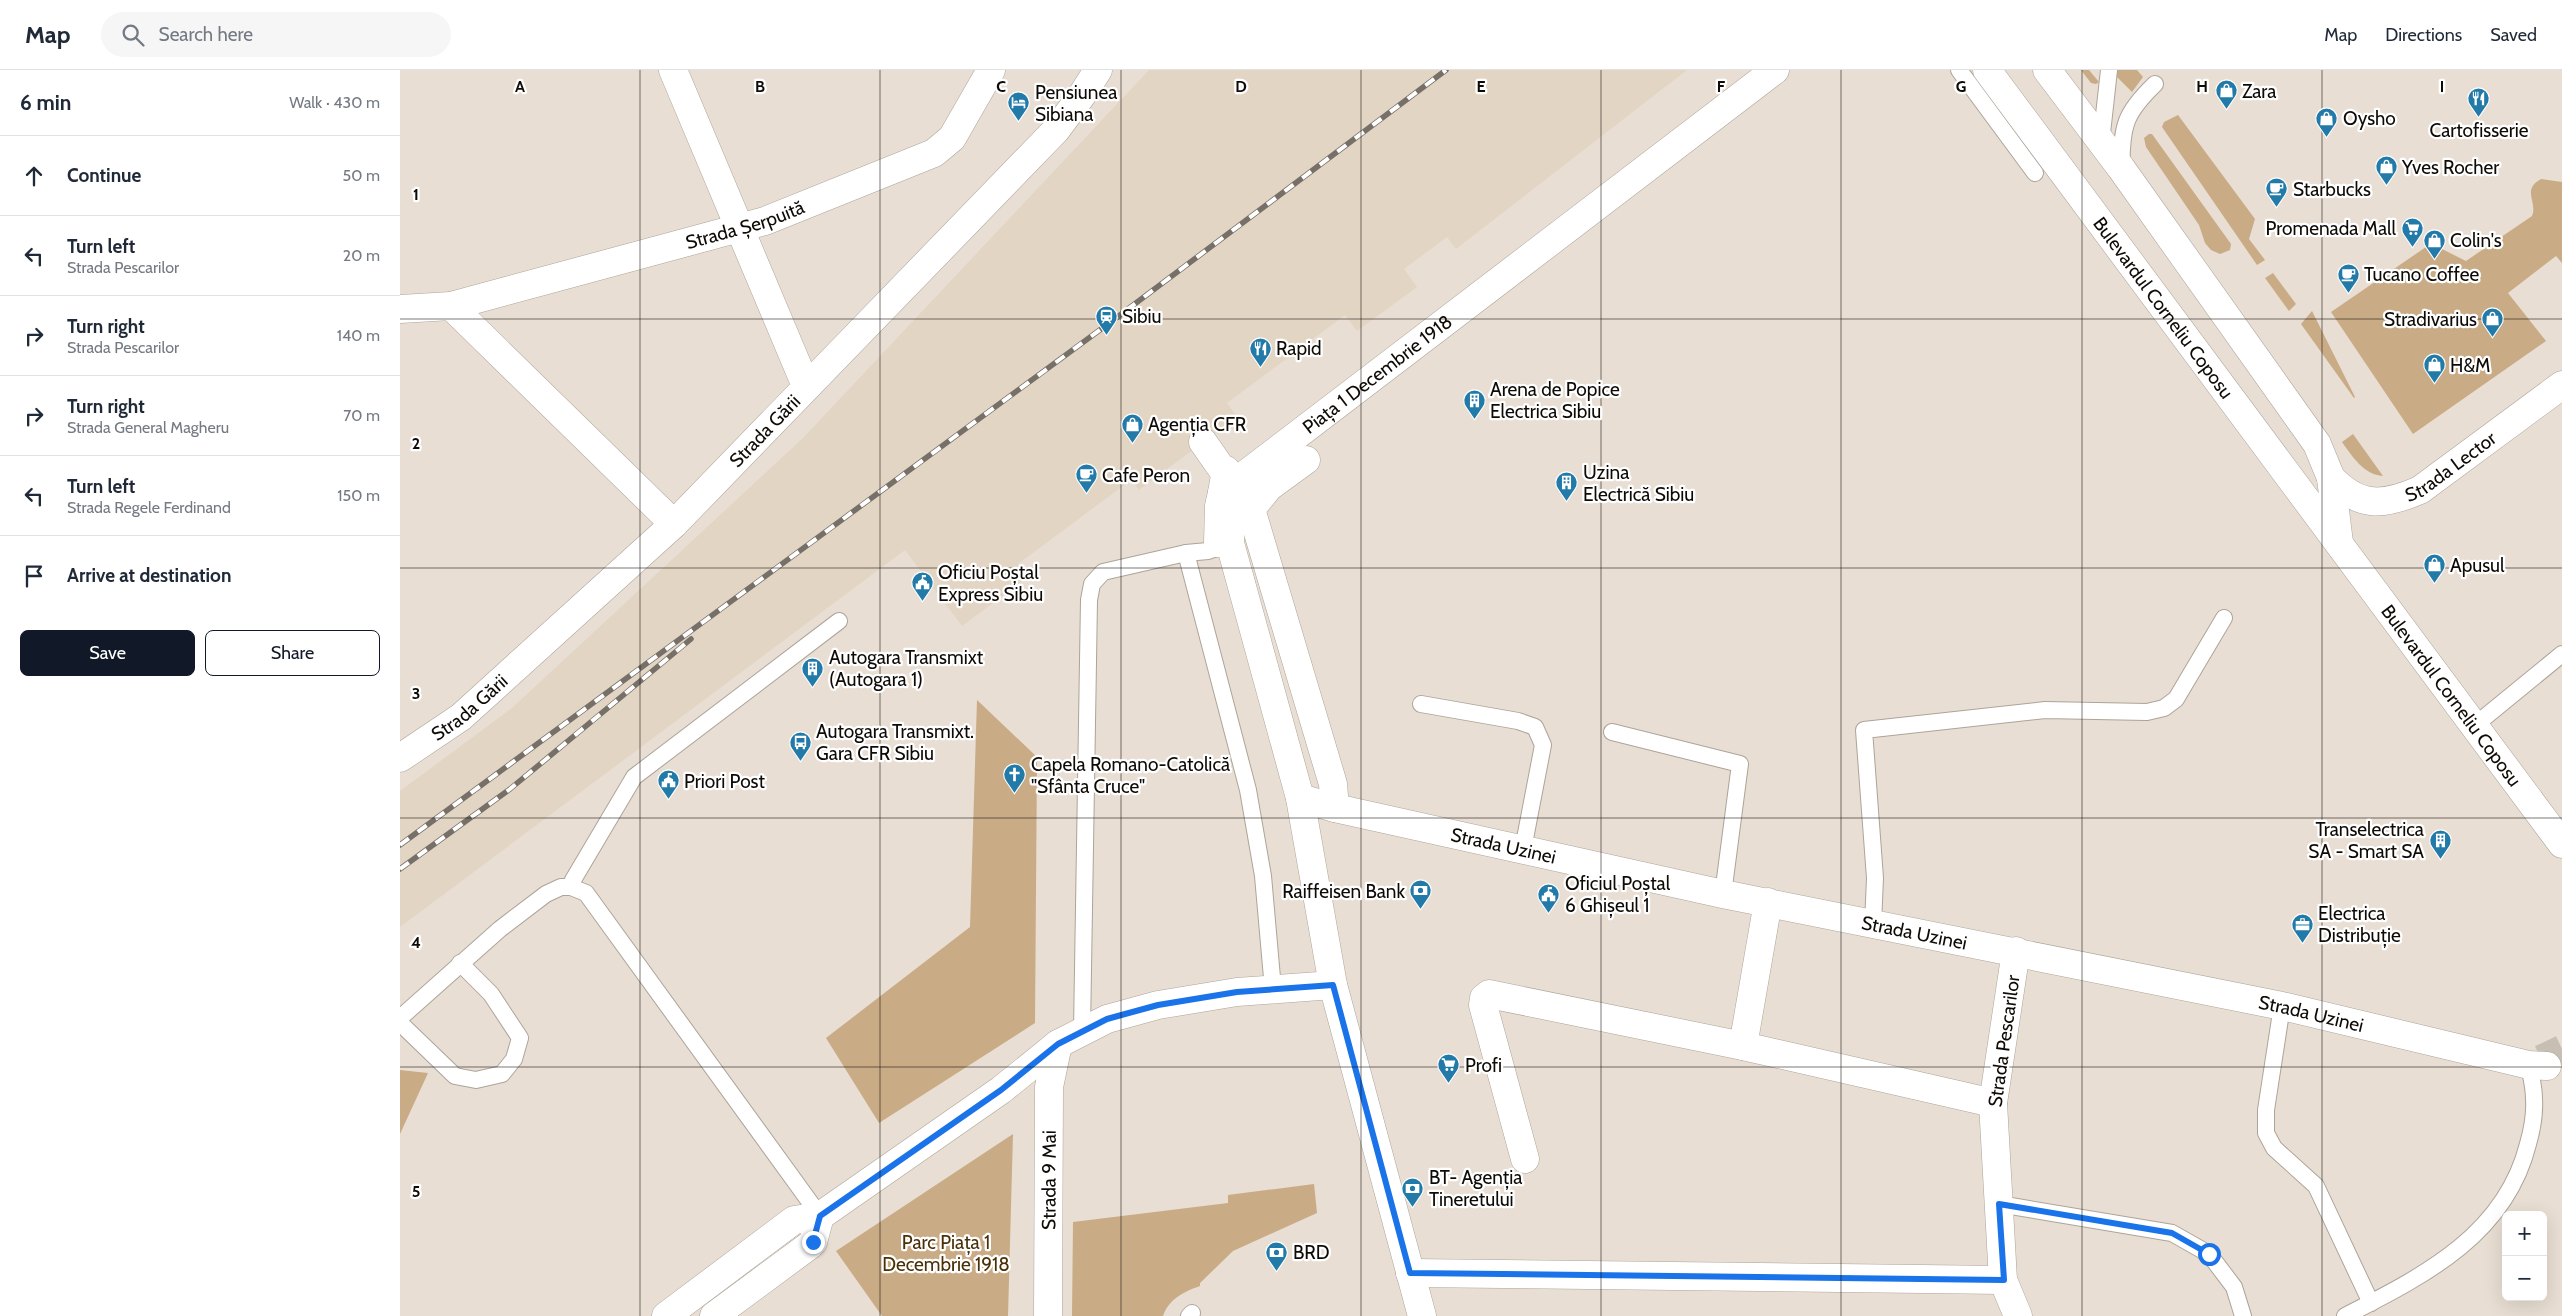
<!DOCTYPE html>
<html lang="en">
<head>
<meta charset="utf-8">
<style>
  :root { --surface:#fff; --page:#f6f6f7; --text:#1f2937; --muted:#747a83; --line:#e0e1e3; --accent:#111827 }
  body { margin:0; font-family:Cabin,sans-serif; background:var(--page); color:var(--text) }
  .controls { position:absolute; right:15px; bottom:15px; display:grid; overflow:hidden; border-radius:8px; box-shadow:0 5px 20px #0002 }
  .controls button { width:45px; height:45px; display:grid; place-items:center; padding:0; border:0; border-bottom:1px solid var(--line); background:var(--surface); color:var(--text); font:25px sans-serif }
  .stop { position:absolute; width:15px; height:15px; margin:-11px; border:4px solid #1a73e8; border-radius:50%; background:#fff }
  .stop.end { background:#1a73e8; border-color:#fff; box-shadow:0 1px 5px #0008 }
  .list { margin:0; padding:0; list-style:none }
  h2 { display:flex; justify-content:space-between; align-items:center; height:65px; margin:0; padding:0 20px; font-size:21px }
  h2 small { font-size:16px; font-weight:400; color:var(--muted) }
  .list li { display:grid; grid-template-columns:32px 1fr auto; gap:15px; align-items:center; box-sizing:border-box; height:80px; padding:0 20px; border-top:1px solid var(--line) }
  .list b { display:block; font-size:19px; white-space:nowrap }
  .list p { margin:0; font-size:16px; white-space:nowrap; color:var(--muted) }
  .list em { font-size:16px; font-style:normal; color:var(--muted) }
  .actions { display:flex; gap:10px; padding:15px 20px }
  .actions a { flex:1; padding:11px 0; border:1px solid var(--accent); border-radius:8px; text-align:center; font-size:18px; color:var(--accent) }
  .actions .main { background:var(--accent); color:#fff }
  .icon { flex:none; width:28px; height:28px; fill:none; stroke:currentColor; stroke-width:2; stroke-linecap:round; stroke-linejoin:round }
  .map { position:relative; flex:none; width:2162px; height:1246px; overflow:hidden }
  header { display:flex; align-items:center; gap:30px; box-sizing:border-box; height:70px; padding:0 25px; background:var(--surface); border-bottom:1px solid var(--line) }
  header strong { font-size:24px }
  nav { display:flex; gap:28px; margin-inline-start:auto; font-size:18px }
  .search { width:350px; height:45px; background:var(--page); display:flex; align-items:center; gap:12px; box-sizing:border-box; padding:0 18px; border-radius:28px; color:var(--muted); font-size:19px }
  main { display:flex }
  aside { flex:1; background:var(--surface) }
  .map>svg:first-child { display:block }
  .built { fill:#e3d5c3 }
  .green { fill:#c9ab86 }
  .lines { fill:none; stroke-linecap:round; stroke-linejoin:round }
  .secondary-tunnel { stroke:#c7beb4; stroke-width:28; stroke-dasharray:28 14; stroke-linecap:butt }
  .lane-casing { stroke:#ada499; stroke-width:18 }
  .street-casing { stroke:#ada499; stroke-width:29 }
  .secondary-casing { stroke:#ada499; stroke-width:29 }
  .lane { stroke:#fff; stroke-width:16 }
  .street { stroke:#fff; stroke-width:28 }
  .secondary { stroke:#fff; stroke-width:28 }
  .rail-casing { stroke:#767069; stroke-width:5.5 }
  .rail { stroke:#fff; stroke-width:4; stroke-dasharray:11; stroke-linecap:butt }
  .route { stroke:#1a73e8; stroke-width:6 }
  .grid { fill:none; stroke:#0e0b07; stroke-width:1; stroke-opacity:0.55 }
  .labels { text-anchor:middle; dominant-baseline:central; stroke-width:4.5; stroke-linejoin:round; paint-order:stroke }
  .poi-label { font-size:19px; fill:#0e0b07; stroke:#fff; text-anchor:start }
  .street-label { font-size:19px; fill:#0e0b07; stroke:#fff }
  .park-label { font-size:19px; fill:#4a2f07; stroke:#fff }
  .grid-label { font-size:16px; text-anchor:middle; font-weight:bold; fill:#0e0b07; stroke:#fff; stroke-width:4.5; stroke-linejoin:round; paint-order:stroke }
</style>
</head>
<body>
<header>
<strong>Map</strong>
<div class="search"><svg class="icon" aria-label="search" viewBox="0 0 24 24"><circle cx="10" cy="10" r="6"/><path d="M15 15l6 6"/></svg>Search here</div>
<nav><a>Map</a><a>Directions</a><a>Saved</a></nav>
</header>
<main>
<aside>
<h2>6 min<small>Walk · 430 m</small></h2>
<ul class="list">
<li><svg class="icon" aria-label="ahead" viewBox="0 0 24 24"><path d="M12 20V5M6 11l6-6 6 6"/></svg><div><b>Continue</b></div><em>50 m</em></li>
<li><svg class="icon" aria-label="left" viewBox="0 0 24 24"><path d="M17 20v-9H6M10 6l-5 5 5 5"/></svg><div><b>Turn left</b><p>Strada Pescarilor</p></div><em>20 m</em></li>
<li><svg class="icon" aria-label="right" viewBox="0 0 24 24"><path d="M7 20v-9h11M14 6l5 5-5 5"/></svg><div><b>Turn right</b><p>Strada Pescarilor</p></div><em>140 m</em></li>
<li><svg class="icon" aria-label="right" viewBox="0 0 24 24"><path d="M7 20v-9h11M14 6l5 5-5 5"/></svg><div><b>Turn right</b><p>Strada General Magheru</p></div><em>70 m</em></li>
<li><svg class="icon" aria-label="left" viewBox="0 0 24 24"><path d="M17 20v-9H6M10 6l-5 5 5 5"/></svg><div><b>Turn left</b><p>Strada Regele Ferdinand</p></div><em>150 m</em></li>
<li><svg class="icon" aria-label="arrive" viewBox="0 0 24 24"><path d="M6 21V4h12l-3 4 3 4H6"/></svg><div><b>Arrive at destination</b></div></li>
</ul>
<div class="actions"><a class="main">Save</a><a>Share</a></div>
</aside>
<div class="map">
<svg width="2162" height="1246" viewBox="0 0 2162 1246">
  <rect width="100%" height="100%" fill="#e8ded3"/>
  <path class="built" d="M749,0h538l-231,179 -9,-12 -43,32 13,18 -60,44 -12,-16 -118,88 10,14 -98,73 -8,-10 -113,84 10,13 -66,49 -57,-76 -505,377v-136l112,-83 291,-270z"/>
  <g class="green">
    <path d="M1681,0h8l10,12 -3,2 -5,-1z"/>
    <path d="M1718,0h19l6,7 -11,15 -16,-16z"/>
    <path d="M1778,45l77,104 -6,20 16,21 -8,5 -95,-138 2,-5z"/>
    <path d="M1749,64h3l79,110 -1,6 -10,4 -9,-4 -6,-7 -6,-18 -53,-78 -2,-9z"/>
    <path d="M2141,109l21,3v81l-6,-7 -48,37 38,48 -133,93 -82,-122 95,-65 14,1 26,13 66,-45c6,-14 -11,-26 9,-37z"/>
    <path d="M1873,203l23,31 -7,7 -24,-33z"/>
    <path d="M1912,241l43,86 -1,1 -53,-74z"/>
    <path d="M1953,364l30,42c-19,-1 -31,-20 -41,-34z"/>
    <path d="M577,630l60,57 -2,266 -156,100 -53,-85 144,-111z"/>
    <path d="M0,1000l28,3 -28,61z"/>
    <path d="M613,1064l-5,182h-126l-46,-65z"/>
    <path d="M914,1114l3,29 -84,38 -33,32v3c-17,6 -31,13 -37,30h-91l1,-94 155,-19v-8z"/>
  </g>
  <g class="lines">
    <path class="secondary-tunnel" d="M2141,989l21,-10"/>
    <defs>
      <g id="lane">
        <path d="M1559,0l76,103"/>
        <path d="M1701,72l8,-72"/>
        <path d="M1721,98c2,-43 2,-53 34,-84"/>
        <path d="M786,483l62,237 15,86 10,113"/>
        <path d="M1021,634l97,17 17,6 8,18 -20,104"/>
        <path d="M2074,656l88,-72"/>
        <path d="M1212,662l128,32 -17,130"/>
        <path d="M171,817l2,-7 61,-103 205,-156"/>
        <path d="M1473,854l2,-46 -11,-148 181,-20 102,2 17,-4 12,-9 48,-81"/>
        <path d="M1882,936l-16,104v23l8,15 42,38 55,117"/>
        <path d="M0,948l100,-89 46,-35 15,-7h10l15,6 234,323"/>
        <path d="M0,953l55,53 21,4 26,-6 12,-15 6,-21 -29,-44 -31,-31"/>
        <path d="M682,961l7,-431 3,-16 11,-12 83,-19 22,-2 21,-8"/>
        <path d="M1599,1134l173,29 37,21 25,33 9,29"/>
        <path d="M789,1246l3,-3"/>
        <path d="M1945,1246c78,-40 160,-80 183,-172 4,-14 7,-30 6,-45 0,-12 -3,-23 -5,-34"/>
      </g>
      <g id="street">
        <path d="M273,0l133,316"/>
        <path d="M51,236l223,218"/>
        <path id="s1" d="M0,239l51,-3 314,-85 169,-68 18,-15 39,-68"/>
        <path d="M803,372l21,30 2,-2 -4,23"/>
        <path id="s2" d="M1931,408c29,30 52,28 89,12l142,-105"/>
        <path d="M851,439l18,-22 37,-27"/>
        <path d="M818,473l1,-37 3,-13 22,6 7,10 82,275 2,24"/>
        <path id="s3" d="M0,688l61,-41 213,-193 382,-394 26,-35 16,-25"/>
        <path d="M1616,881l-23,152 10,177 15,36"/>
        <path d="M1343,976l25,-144"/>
        <path d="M1125,1089l-42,-154 1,-7 5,-4 254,52 250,57"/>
        <path d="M1010,1203l593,7"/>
        <path id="s4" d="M648,1246l1,-229 9,-43"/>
      </g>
      <g id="secondary">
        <path id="s5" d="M1587,0l575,774"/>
        <path d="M1647,0l74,98 196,276 14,34 8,65"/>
        <path id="s6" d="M900,728l35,10 388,86 559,112 247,59 18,1"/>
        <path d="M266,1246l128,-96 26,-4 181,-126 57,-46 49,-25 51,-14 79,-13 96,-7"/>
        <path d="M314,1246l96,-71 3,-3 7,-26"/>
        <path id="s7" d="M1022,1246l-89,-331 -33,-187 -70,-255c1,-26 1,-47 16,-69l529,-404"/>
      </g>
    </defs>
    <use href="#lane" class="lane-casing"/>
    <use href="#street" class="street-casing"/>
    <use href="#secondary" class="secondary-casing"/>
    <use href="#lane" class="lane"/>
    <use href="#street" class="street"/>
    <use href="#secondary" class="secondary"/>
    <defs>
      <g id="rail">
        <path d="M0,775l712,-524 334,-251"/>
        <path d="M0,799l110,-80 181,-150"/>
      </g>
    </defs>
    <use href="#rail" class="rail-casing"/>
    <use href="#rail" class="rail"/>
  </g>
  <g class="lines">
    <path class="route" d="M413,1172l7,-26 181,-126 57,-46 49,-25 51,-14 79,-13 96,-7 77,288 594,7 -5,-76 173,29 37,21"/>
  </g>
  <path class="grid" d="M240,0v1246M480,0v1246M721,0v1246M961,0v1246M1201,0v1246M1441,0v1246M1682,0v1246M1922,0v1246M0,249h2162M0,498h2162M0,748h2162M0,997h2162"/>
  <defs>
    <symbol id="shop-pin" viewBox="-11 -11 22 30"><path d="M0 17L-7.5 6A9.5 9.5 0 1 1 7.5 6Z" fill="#227aa9" stroke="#fff"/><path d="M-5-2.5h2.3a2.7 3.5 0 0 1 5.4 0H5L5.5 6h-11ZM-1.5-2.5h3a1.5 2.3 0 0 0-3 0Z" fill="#fff"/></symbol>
    <symbol id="restaurant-pin" viewBox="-11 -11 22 30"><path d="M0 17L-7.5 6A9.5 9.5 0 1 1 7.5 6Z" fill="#227aa9" stroke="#fff"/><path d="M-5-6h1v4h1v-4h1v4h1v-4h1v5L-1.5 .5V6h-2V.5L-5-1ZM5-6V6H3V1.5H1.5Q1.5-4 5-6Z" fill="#fff"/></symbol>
    <symbol id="hotel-pin" viewBox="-11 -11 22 30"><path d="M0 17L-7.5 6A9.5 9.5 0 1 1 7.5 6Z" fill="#227aa9" stroke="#fff"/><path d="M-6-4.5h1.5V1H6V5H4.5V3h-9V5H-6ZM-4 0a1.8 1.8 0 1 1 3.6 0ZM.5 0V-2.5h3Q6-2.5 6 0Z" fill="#fff"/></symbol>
    <symbol id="cafe-pin" viewBox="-11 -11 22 30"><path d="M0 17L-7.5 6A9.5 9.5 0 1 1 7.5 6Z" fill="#227aa9" stroke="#fff"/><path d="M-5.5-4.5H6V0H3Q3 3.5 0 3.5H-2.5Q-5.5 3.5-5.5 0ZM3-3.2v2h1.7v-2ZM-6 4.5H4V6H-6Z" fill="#fff"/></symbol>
    <symbol id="supermarket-pin" viewBox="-11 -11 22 30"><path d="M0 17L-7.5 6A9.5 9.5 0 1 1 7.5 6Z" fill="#227aa9" stroke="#fff"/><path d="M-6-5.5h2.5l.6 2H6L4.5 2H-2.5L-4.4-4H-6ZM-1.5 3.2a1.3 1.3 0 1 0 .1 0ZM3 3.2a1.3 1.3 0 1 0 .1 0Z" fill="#fff"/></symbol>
    <symbol id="station-pin" viewBox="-11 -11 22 30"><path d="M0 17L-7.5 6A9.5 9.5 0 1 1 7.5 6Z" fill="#227aa9" stroke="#fff"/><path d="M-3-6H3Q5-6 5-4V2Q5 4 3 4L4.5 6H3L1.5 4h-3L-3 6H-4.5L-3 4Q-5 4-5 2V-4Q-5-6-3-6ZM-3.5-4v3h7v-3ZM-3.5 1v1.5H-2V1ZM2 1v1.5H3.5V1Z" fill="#fff"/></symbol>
    <symbol id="building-pin" viewBox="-11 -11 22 30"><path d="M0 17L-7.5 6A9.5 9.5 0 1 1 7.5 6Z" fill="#227aa9" stroke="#fff"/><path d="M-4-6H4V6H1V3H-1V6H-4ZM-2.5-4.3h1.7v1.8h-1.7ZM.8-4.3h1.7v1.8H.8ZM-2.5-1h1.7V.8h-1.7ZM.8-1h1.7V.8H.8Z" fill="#fff"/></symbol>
    <symbol id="civic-pin" viewBox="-11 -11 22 30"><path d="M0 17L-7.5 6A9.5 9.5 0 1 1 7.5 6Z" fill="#227aa9" stroke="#fff"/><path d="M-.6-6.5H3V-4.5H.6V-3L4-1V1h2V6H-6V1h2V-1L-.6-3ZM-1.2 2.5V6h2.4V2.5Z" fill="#fff"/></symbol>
    <symbol id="bus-pin" viewBox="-11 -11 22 30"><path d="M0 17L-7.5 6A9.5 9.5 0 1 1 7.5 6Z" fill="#227aa9" stroke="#fff"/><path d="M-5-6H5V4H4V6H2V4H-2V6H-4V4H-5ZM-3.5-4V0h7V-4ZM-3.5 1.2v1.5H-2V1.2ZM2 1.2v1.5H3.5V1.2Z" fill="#fff"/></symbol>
    <symbol id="church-pin" viewBox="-11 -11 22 30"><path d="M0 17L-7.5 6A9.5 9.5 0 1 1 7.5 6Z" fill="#227aa9" stroke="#fff"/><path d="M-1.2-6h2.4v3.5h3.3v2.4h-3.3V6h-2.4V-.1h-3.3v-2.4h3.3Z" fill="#fff"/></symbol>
    <symbol id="bank-pin" viewBox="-11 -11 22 30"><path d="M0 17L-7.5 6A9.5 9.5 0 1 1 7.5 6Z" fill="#227aa9" stroke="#fff"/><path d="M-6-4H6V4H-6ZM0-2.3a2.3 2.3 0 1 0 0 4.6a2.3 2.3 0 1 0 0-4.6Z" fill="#fff"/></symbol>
    <symbol id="office-pin" viewBox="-11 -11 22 30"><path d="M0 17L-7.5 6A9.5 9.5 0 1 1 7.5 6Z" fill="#227aa9" stroke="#fff"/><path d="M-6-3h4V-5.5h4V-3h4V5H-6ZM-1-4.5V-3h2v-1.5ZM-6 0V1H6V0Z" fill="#fff"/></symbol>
  </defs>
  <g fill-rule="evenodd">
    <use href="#shop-pin" x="1814" y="8" width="25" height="34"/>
    <use href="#restaurant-pin" x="2066" y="16" width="25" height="34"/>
    <use href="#hotel-pin" x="606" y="20" width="25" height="34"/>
    <use href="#shop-pin" x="1914" y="36" width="25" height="34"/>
    <use href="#shop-pin" x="1974" y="84" width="25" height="34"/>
    <use href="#cafe-pin" x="1864" y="106" width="25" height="34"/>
    <use href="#supermarket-pin" x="2000" y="146" width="25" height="34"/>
    <use href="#shop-pin" x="2022" y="158" width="25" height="34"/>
    <use href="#cafe-pin" x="1936" y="192" width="25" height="34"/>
    <use href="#station-pin" x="694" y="234" width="25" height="34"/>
    <use href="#shop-pin" x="2080" y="236" width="25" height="34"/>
    <use href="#restaurant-pin" x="848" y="266" width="25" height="34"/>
    <use href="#shop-pin" x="2022" y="282" width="25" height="34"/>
    <use href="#building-pin" x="1062" y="318" width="25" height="34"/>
    <use href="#shop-pin" x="720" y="342" width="25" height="34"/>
    <use href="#cafe-pin" x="674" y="392" width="25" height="34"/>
    <use href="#building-pin" x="1154" y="400" width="25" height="34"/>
    <use href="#shop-pin" x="2022" y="482" width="25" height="34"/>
    <use href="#civic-pin" x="510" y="500" width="25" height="34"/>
    <use href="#building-pin" x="400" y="586" width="25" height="34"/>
    <use href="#bus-pin" x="388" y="660" width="25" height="34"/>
    <use href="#church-pin" x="602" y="692" width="25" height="34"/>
    <use href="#civic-pin" x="256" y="698" width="25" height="34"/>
    <use href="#building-pin" x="2028" y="758" width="25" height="34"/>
    <use href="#bank-pin" x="1008" y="808" width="25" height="34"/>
    <use href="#civic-pin" x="1136" y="812" width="25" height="34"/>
    <use href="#office-pin" x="1890" y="842" width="25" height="34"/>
    <use href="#supermarket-pin" x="1036" y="982" width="25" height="34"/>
    <use href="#bank-pin" x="1000" y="1106" width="25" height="34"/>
    <use href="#bank-pin" x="864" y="1170" width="25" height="34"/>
  </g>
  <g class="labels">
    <g class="poi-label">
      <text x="1842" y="21">Zara</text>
      <text x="635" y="22">Pensiunea<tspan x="635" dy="22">Sibiana</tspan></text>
      <text x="1943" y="48">Oysho</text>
      <text x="2079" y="60" text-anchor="middle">Cartofisserie</text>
      <text x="2002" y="97">Yves Rocher</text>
      <text x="1893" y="119">Starbucks</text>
      <text x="1996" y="158" text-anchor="end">Promenada Mall</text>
      <text x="2050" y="170">Colin's</text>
      <text x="1964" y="204">Tucano Coffee</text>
      <text x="722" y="246">Sibiu</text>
      <text x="2077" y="249" text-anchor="end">Stradivarius</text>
      <text x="876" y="278">Rapid</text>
      <text x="2050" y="295">H&amp;M</text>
      <text x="1090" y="319">Arena de Popice<tspan x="1090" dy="22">Electrica Sibiu</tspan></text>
      <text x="748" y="354">Agenția CFR</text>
      <text x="1183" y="402">Uzina<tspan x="1183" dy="22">Electrică Sibiu</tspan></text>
      <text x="702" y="405">Cafe Peron</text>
      <text x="2050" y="495">Apusul</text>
      <text x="538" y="502">Oficiu Poștal<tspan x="538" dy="22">Express Sibiu</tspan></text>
      <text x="429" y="587">Autogara Transmixt<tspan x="429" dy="22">(Autogara 1)</tspan></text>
      <text x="416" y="661">Autogara Transmixt.<tspan x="416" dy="22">Gara CFR Sibiu</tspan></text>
      <text x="631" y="694">Capela Romano-Catolică<tspan x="631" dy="22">"Sfânta Cruce"</tspan></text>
      <text x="284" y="711">Priori Post</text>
      <text x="2024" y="759" text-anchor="end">Transelectrica<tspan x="2024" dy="22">SA - Smart SA</tspan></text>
      <text x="1165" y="813">Oficiul Poștal<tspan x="1165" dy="22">6 Ghișeul 1</tspan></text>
      <text x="1005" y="821" text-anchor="end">Raiffeisen Bank</text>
      <text x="1918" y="843">Electrica<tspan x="1918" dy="22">Distribuție</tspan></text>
      <text x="1065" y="995">Profi</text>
      <text x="1029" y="1107">BT- Agenția<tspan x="1029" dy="22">Tineretului</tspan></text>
      <text x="893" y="1182">BRD</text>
    </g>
    <g class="street-label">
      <text stroke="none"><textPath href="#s1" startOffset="356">Strada Șerpuită</textPath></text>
      <text stroke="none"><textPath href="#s5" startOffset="296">Bulevardul Corneliu Coposu</textPath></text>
      <text stroke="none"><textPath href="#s7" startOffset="1034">Piața 1 Decembrie 1918</textPath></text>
      <text stroke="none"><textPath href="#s3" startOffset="491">Strada Gării</textPath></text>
      <text stroke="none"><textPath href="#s2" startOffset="136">Strada Lector</textPath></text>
      <text stroke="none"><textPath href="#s5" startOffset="779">Bulevardul Corneliu Coposu</textPath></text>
      <text stroke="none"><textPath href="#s3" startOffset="86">Strada Gării</textPath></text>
      <text stroke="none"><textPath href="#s6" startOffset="209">Strada Uzinei</textPath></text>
      <text stroke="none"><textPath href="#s6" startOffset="629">Strada Uzinei</textPath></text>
      <text stroke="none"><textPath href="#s6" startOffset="1034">Strada Uzinei</textPath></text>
      <text transform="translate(1604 971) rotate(-82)">Strada Pescarilor</text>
      <text stroke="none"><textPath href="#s4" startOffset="136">Strada 9 Mai</textPath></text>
    </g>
    <g class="park-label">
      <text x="546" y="1172">Parc Piața 1<tspan x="546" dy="22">Decembrie 1918</tspan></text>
    </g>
  </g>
  <g class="grid-label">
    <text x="120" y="22">A</text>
    <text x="360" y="22">B</text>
    <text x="601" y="22">C</text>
    <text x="841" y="22">D</text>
    <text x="1081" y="22">E</text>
    <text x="1321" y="22">F</text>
    <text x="1561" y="22">G</text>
    <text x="1802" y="22">H</text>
    <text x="2042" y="22">I</text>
    <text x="16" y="130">1</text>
    <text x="16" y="379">2</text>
    <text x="16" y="629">3</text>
    <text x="16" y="878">4</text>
    <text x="16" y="1127">5</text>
  </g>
</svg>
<div class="controls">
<button>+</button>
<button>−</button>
</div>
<div class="stop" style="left:1809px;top:1184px"></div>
<div class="stop end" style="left:413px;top:1172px"></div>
</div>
</main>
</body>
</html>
